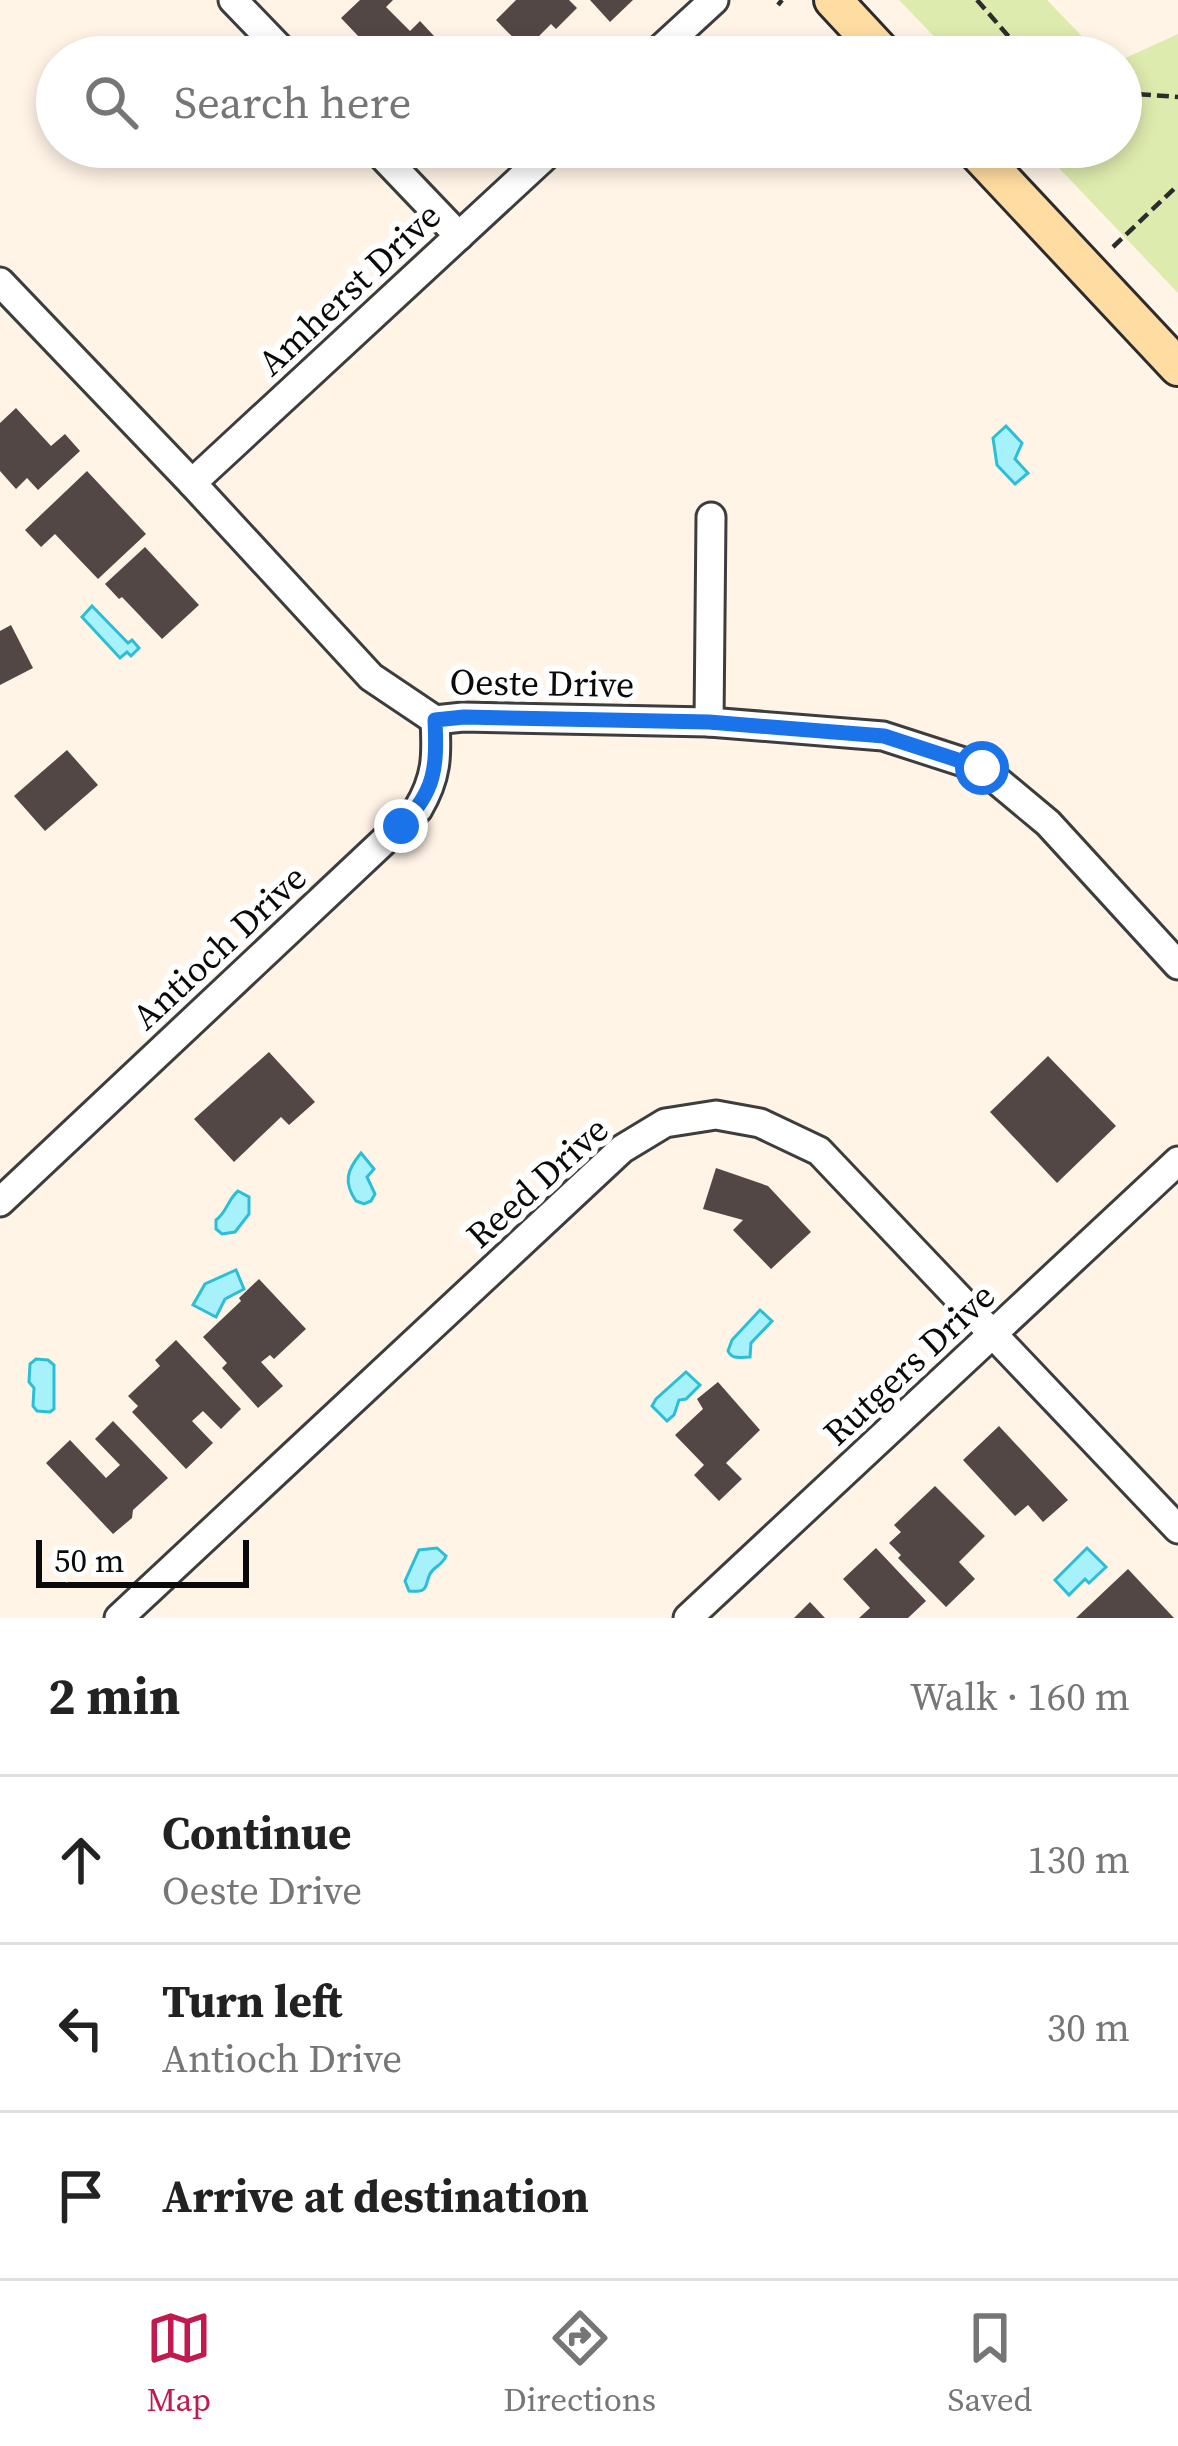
<!DOCTYPE html>
<html lang="en">
<head>
<meta charset="utf-8">
<style>
  :root { --surface:#fff; --page:#f2f2f2; --text:#222; --muted:#767676; --line:#e0e0e0; --accent:#c11a4e }
  body { margin:0; font-family:"Source Serif 4",serif; background:var(--page); color:var(--text) }
  .scale { position:absolute; left:36px; bottom:30px; width:213px; box-sizing:border-box; padding-left:12px; border:6px solid #0a0a0a; border-top:0; font-size:33px; line-height:42px; white-space:nowrap; color:#0a0a0a; -webkit-text-stroke:9px #fff; paint-order:stroke }
  .stop { position:absolute; width:36px; height:36px; margin:-27px; border:9px solid #1a73e8; border-radius:50%; background:#fff }
  .stop.end { background:#1a73e8; border-color:#fff; box-shadow:0 3px 12px #0008 }
  .list { margin:0; padding:0; list-style:none }
  h2 { display:flex; justify-content:space-between; align-items:center; height:156px; margin:0; padding:0 48px; font-size:51px }
  h2 small { font-size:39px; font-weight:400; color:var(--muted) }
  .list li { display:grid; grid-template-columns:78px 1fr auto; gap:36px; align-items:center; box-sizing:border-box; height:168px; padding:0 48px; border-top:3px solid var(--line) }
  .list b { display:block; font-size:45px; white-space:nowrap }
  .list p { margin:0; font-size:39px; white-space:nowrap; color:var(--muted) }
  .list em { font-size:39px; font-style:normal; color:var(--muted) }
  .icon { flex:none; width:66px; height:66px; fill:none; stroke:currentColor; stroke-width:2; stroke-linecap:round; stroke-linejoin:round }
  .map { position:relative; flex:none; width:1178px; height:1618px; overflow:hidden }
  .search { position:absolute; background:var(--surface); box-shadow:0 6px 18px #0003; left:36px; right:36px; top:36px; height:132px; display:flex; align-items:center; gap:30px; box-sizing:border-box; padding:0 42px; border-radius:66px; color:var(--muted); font-size:45px }
  .sheet { height:660px; background:var(--surface) }
  nav { display:flex; justify-content:space-around; align-items:center; box-sizing:border-box; height:168px; border-top:3px solid var(--line); background:var(--surface); font-size:33px; color:var(--muted) }
  nav a { display:grid; justify-items:center; gap:6px }
  nav .on { color:var(--accent) }
  .map>svg:first-child { display:block }
  .green { fill:#deebae }
  .water { fill:#a7f1fa; stroke:#2abfd6; stroke-width:3 }
  .building { fill:#534745 }
  .lines { fill:none; stroke-linecap:round; stroke-linejoin:round }
  .street-casing { stroke:#3d3d3d; stroke-width:33 }
  .secondary-casing { stroke:#2c2c2c; stroke-width:42 }
  .path { stroke:#2c2c2c; stroke-width:4.5; stroke-dasharray:12 6; stroke-linecap:butt }
  .street { stroke:#fff; stroke-width:27 }
  .secondary { stroke:#ffdca1; stroke-width:36 }
  .route { stroke:#1a73e8; stroke-width:15 }
  .labels { text-anchor:middle; dominant-baseline:central; stroke-width:12; stroke-linejoin:round; paint-order:stroke }
  .street-label { font-size:36px; fill:#0a0a0a; stroke:#fff }
</style>
</head>
<body>
<div class="map">
<svg width="1178" height="1618" viewBox="0 0 1178 1618">
  <rect width="100%" height="100%" fill="#fff4e6"/>
  <g class="green">
    <path d="M899,0h148l55,57h-148z"/>
    <path d="M1178,34v259l-139,-146h82v-87z"/>
  </g>
  <g class="water">
    <path d="M1006,426l16,17 -7,16 13,14 -13,11 -18,-19 -4,-27z"/>
    <path d="M92,606l36,37 4,-3 7,8 -8,8 -4,-4 -7,6 -38,-41z"/>
    <path d="M361,1153l13,16 -7,8 8,17 -4,7 -7,3 -8,-3c-13,-19 -9,-31 5,-48z"/>
    <path d="M238,1191l11,6v17l-14,18 -13,2 -6,-5v-9c11,-8 12,-21 22,-29z"/>
    <path d="M236,1270l8,19 -19,10 -9,18 -23,-12 12,-21z"/>
    <path d="M760,1310l12,11 -21,22 -1,14c-9,0 -18,3 -22,-6l4,-11z"/>
    <path d="M36,1359l12,1 6,5v44l-4,3 -13,-1 -4,-5 1,-18 -5,-6 1,-18z"/>
    <path d="M686,1372l14,13 -14,14 -7,1 -5,15 -7,6 -15,-15 4,-7z"/>
    <path d="M437,1548l9,8c-4,10 -12,10 -16,18 -6,12 0,19 -21,17l-4,-10 14,-31z"/>
    <path d="M1087,1548l19,19 -17,16 -4,-4 -16,16 -14,-15z"/>
  </g>
  <g class="building">
    <path d="M360,0h33l-7,7 24,24 10,-10 14,15 -22,21h-34l-37,-39z"/>
    <path d="M516,0h53l8,8 -21,21 -5,-5 -12,12 17,19 -2,2h-22l-36,-37z"/>
    <path d="M590,0h43l-23,22z"/>
    <path d="M16,408l35,38 14,-12 15,17 -42,39 -11,-12 -11,11 -16,-18v-48z"/>
    <path d="M87,471l59,63 -48,45 -43,-45 -14,13 -16,-17z"/>
    <path d="M145,547l54,58 -37,34 -40,-42 -3,2 -14,-15z"/>
    <path d="M11,625l22,43 -33,17v-54z"/>
    <path d="M67,750l31,35 -53,46 -31,-35z"/>
    <path d="M269,1052l46,50 -26,23 -8,-8 -47,45 -40,-43z"/>
    <path d="M1048,1056l68,70 -59,57 -67,-71z"/>
    <path d="M716,1168l52,18 43,46 -40,37 -38,-39 10,-10 -40,-11z"/>
    <path d="M259,1279l47,50 -32,30 -4,-4 -9,7 22,24 -25,22 -36,-40 5,-5 -24,-26 38,-36 -2,-3z"/>
    <path d="M176,1340l65,69 -20,20 -18,-18 -11,10 21,22 -27,26 -54,-57 6,-6 -10,-10 32,-30 -5,-6z"/>
    <path d="M718,1382l42,48 -34,33 16,16 -23,22 -25,-26 10,-10 -29,-30 28,-26 -6,-10z"/>
    <path d="M113,1421l55,57 -35,32 -1,8 -19,16 -67,-71 24,-23 36,38 14,-13 -25,-26z"/>
    <path d="M999,1426l69,74 -25,22 -15,-17 -13,11 -52,-56z"/>
    <path d="M935,1486l50,50 -26,26 16,17 -29,28 -48,-49 3,-3 -12,-12 12,-11 -7,-7z"/>
    <path d="M876,1548l50,53 -18,17h-49l11,-10 -27,-29z"/>
    <path d="M1128,1569l46,49h-98z"/>
    <path d="M810,1602l15,16h-31z"/>
  </g>
  <g class="lines">
    <defs>
      <g id="street">
        <path d="M233,0l55,57"/>
        <path d="M652,57l62,-57"/>
        <path d="M374,147l85,89"/>
        <path d="M0,282l192,201 179,194 64,43 28,-3 246,5 174,14 99,32 66,55 130,142"/>
        <path d="M192,483l363,-336"/>
        <path d="M709,722l2,-205"/>
        <path d="M0,1202l418,-393c19,-32 19,-53 17,-89"/>
        <path d="M119,1618l503,-469 43,-26 51,-8 44,8 59,28 359,378"/>
        <path d="M688,1618l490,-457"/>
      </g>
      <g id="secondary">
        <path d="M833,0l53,57"/>
        <path d="M972,147l206,220"/>
      </g>
    </defs>
    <use href="#street" class="street-casing"/>
    <use href="#secondary" class="secondary-casing"/>
    <g class="path">
      <path d="M977,0l40,46 19,11"/>
      <path d="M778,5l4,-5"/>
      <path d="M1121,93l57,4"/>
      <path d="M1113,247l65,-62"/>
    </g>
    <use href="#street" class="street"/>
    <use href="#secondary" class="secondary"/>
  </g>
  <g class="lines">
    <path class="route" d="M401,826c35,-35 36,-59 34,-106l29,-3 245,5 175,14 98,32"/>
  </g>
  <g class="labels">
    <g class="street-label">
      <text transform="translate(349 289) rotate(-43)">Amherst Drive</text>
      <text transform="translate(542 683) rotate(1)">Oeste Drive</text>
      <text transform="translate(219 947) rotate(-43)">Antioch Drive</text>
      <text transform="translate(537 1182) rotate(-42)">Reed Drive</text>
      <text transform="translate(909 1364) rotate(-43)">Rutgers Drive</text>
    </g>
  </g>
</svg>
<div class="scale">50 m</div>
<div class="stop" style="left:982px;top:768px"></div>
<div class="stop end" style="left:401px;top:826px"></div>
<div class="search"><svg class="icon" aria-label="search" viewBox="0 0 24 24"><circle cx="10" cy="10" r="6"/><path d="M15 15l6 6"/></svg>Search here</div>
</div>
<section class="sheet">
<h2>2 min<small>Walk · 160 m</small></h2>
<ul class="list">
<li><svg class="icon" aria-label="ahead" viewBox="0 0 24 24"><path d="M12 20V5M6 11l6-6 6 6"/></svg><div><b>Continue</b><p>Oeste Drive</p></div><em>130 m</em></li>
<li><svg class="icon" aria-label="left" viewBox="0 0 24 24"><path d="M17 20v-9H6M10 6l-5 5 5 5"/></svg><div><b>Turn left</b><p>Antioch Drive</p></div><em>30 m</em></li>
<li><svg class="icon" aria-label="arrive" viewBox="0 0 24 24"><path d="M6 21V4h12l-3 4 3 4H6"/></svg><div><b>Arrive at destination</b></div></li>
</ul>
</section>
<nav>
<a class="on"><svg class="icon" aria-label="map" viewBox="0 0 24 24"><path d="M3 6l6-2 6 2 6-2v14l-6 2-6-2-6 2zM9 4v14M15 6v14"/></svg>Map</a>
<a><svg class="icon" aria-label="directions" viewBox="0 0 24 24"><path d="M12 3l9 9-9 9-9-9zM9 14v-3h6M13 9l2 2-2 2"/></svg>Directions</a>
<a><svg class="icon" aria-label="saved" viewBox="0 0 24 24"><path d="M7 4h10v16l-5-4-5 4z"/></svg>Saved</a>
</nav>
</body>
</html>
